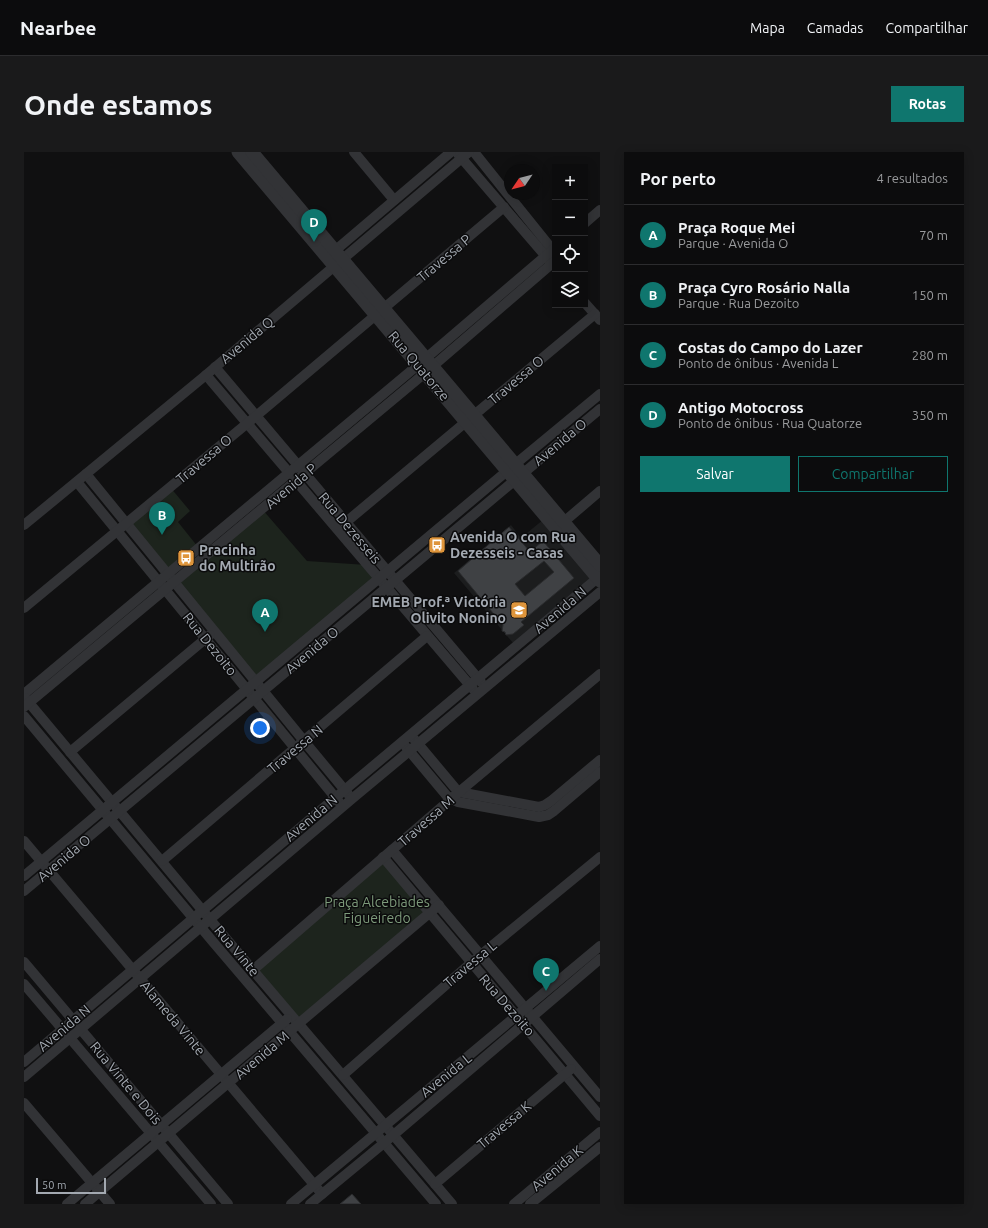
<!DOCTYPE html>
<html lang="pt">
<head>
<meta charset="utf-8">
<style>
  :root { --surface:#0c0c0d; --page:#1a1a1b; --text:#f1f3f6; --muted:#9a9b9d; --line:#2c2c2e; --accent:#0f766e }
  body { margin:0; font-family:Ubuntu,sans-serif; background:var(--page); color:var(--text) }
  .controls { position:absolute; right:12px; top:12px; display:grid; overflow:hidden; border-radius:0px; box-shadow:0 2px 10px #0003 }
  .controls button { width:36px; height:36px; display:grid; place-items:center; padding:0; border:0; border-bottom:1px solid var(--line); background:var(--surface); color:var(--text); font:20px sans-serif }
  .compass { position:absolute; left:480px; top:12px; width:36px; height:36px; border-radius:50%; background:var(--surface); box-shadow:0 2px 10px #0003; rotate:235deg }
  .scale { position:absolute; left:12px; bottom:10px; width:70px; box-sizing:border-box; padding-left:4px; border:2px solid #a3a9b1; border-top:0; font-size:11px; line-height:14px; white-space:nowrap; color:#a3a9b1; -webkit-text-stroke:3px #0b0b0c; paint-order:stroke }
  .you { position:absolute; left:236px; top:576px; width:14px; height:14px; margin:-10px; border:3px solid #fff; border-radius:50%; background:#1a73e8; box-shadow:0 0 0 6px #1a73e833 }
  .badge { display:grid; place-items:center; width:26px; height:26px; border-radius:50%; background:var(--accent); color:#fff; font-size:13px; font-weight:700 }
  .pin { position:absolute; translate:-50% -33px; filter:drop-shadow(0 1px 2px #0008) }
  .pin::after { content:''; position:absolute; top:21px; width:14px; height:12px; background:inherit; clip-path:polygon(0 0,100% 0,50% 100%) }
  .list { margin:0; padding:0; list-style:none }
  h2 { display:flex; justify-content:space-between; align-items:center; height:52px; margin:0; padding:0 16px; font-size:17px }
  h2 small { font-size:13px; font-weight:400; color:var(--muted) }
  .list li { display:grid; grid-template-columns:26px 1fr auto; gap:12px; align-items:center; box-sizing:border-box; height:60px; padding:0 16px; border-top:1px solid var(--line) }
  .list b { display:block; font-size:15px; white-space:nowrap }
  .list p { margin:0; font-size:13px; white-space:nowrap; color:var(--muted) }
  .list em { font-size:13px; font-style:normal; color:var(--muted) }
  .actions { display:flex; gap:8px; padding:12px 16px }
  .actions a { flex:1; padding:9px 0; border:1px solid var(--accent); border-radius:0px; text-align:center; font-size:14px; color:var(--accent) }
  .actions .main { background:var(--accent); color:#fff }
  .icon { flex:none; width:22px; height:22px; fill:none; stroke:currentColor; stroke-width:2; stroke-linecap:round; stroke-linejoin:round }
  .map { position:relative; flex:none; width:576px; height:1052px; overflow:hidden; border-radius:0px }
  header { display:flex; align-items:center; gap:24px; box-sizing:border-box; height:56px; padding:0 20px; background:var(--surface); border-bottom:1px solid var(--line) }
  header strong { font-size:19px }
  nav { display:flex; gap:22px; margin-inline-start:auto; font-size:14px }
  .intro { display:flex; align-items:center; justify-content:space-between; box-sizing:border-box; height:96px; padding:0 24px }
  h1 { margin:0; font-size:28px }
  .button { padding:10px 18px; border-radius:0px; background:var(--accent); color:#fff; font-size:14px; font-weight:700 }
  main { display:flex; gap:24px; padding:0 24px }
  aside { flex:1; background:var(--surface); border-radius:0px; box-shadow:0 2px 10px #0003 }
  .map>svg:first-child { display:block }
  .built { fill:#1c1d1e }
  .green { fill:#1d241d }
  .building { fill:#3f4144; stroke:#2a2b2d; fill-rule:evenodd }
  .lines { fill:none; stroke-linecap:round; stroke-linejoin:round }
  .minor { stroke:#323336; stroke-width:10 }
  .tertiary { stroke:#323336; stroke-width:13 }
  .labels { text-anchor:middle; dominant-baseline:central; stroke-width:3; stroke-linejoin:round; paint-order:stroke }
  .street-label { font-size:14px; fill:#a3a9b1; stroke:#0b0b0c }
  .poi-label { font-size:14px; font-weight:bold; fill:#a3a9b1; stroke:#0b0b0c; text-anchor:start }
  .park-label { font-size:14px; fill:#7d9a7b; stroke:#0b0b0c }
</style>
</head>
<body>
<header>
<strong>Nearbee</strong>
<nav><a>Mapa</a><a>Camadas</a><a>Compartilhar</a></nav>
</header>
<div class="intro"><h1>Onde estamos</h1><a class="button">Rotas</a></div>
<main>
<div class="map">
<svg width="576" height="1052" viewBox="0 0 576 1052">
  <rect width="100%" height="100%" fill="#101011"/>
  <path class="built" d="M520,367l48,59 -79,65 -59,-70 57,-48 10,13z"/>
  <g class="green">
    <path d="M146,335l20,24 -12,11 20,25 -31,27 -41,-51z"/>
    <path d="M238,357l45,52 60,4 12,14 -123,103 -82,-99z"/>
    <path d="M359,706l46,55 -131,110 -45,-54z"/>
  </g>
  <g class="building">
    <path d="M485,375l21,25 13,-11 31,37 -53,44 3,3 -11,9 -7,1 -1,-3 -3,-1 1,-6 -45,-54zM520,409l10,11 -29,24 -10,-12z"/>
    <path d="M328,1042l9,10h-21z"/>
  </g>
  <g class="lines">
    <g class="minor">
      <path d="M330,0l40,48"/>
      <path d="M450,0l81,101"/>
      <path d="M434,2l91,106"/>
      <path d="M561,71l15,-13"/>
      <path d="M307,102l120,-102"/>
      <path d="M561,151l15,17"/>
      <path d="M191,215l266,315"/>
      <path d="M182,223l267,314"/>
      <path d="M62,322l218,267 44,53"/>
      <path d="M53,330l262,320"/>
      <path d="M321,371l250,-209"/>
      <path d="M0,373l182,-150 263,-223"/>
      <path d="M535,374l41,-35"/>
      <path d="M0,456l232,-192 248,-209"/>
      <path d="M0,542l394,-329 137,-117"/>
      <path d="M1,546l198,237 229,269"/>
      <path d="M0,555l401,-334 130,-112"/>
      <path d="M0,564l190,227 222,261"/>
      <path d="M390,587l41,49 4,4 80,15 6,-2 6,-4 49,-41"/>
      <path d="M382,595l41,49 11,6 81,15 9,-2 6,-4 46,-39"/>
      <path d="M46,600l140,-117"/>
      <path d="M0,689l298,353"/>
      <path d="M368,698l208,247"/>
      <path d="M359,705l217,259"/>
      <path d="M138,709l265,-225"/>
      <path d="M0,724l483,-405 93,-77"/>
      <path d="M0,739l576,-482"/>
      <path d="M0,810l204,242"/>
      <path d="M229,818l206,-178 141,-118"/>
      <path d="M0,832l187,220"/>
      <path d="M0,910l311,-264 265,-222"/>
      <path d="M319,923l128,-112 129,-106"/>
      <path d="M0,925l329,-279 247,-206"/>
      <path d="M0,951l86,101"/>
      <path d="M411,1032l136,-115"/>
      <path d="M43,1052l220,-185"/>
      <path d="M61,1052l354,-299"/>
      <path d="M267,1052l309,-258"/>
      <path d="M286,1052l74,-61 216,-184"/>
      <path d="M490,1052l86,-72"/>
      <path d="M506,1052l70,-57"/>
    </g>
    <g class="tertiary">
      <path d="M214,0l362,429"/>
      <path d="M228,0l348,413"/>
    </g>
  </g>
  <defs>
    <symbol id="bus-square" viewBox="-11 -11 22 22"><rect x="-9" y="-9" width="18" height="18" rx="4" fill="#df953b" stroke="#0b0b0c"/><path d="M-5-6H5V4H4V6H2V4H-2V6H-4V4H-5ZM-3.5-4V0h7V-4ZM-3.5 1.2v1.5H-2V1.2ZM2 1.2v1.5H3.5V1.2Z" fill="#fff"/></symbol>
    <symbol id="school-square" viewBox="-11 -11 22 22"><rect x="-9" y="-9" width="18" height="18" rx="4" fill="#df953b" stroke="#0b0b0c"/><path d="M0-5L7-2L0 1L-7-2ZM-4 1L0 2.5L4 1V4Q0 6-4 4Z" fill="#fff"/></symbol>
  </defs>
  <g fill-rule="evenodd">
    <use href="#bus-square" x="403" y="383" width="20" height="20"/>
    <use href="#bus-square" x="152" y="396" width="20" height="20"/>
    <use href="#school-square" x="485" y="448" width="20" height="20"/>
  </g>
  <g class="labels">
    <g class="street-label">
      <text transform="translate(420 106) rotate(-40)">Travessa P</text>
      <text transform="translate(223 188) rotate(-40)">Avenida Q</text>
      <text transform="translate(395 214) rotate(50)">Rua Quatorze</text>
      <text transform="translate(492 228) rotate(-40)">Travessa O</text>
      <text transform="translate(536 290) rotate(-40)">Avenida O</text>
      <text transform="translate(180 307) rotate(-40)">Travessa O</text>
      <text transform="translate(267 334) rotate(-40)">Avenida P</text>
      <text transform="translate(326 376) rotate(50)">Rua Dezesseis</text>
      <text transform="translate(536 458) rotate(-40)">Avenida N</text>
      <text transform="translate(186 492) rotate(51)">Rua Dezoito</text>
      <text transform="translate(288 498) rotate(-40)">Avenida O</text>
      <text transform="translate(271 597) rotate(-40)">Travessa N</text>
      <text transform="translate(287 666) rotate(-40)">Avenida N</text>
      <text transform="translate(402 669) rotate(-41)">Travessa M</text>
      <text transform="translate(40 706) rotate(-40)">Avenida O</text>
      <text transform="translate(213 799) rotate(50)">Rua Vinte</text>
      <text transform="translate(446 812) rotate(-40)">Travessa L</text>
      <text transform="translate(483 853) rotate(49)">Rua Dezoito</text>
      <text transform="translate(149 866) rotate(50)">Alameda Vinte</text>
      <text transform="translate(40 876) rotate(-40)">Avenida N</text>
      <text transform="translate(238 903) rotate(-40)">Avenida M</text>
      <text transform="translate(422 923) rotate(-39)">Avenida L</text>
      <text transform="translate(102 931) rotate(50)">Rua Vinte e Dois</text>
      <text transform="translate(480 973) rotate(-40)">Travessa K</text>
      <text transform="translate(533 1016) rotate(-40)">Avenida K</text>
    </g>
    <g class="poi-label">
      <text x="426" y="385">Avenida O com Rua<tspan x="426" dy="16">Dezesseis - Casas</tspan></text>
      <text x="175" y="398">Pracinha<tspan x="175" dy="16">do Multirão</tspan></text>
      <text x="482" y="450" text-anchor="end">EMEB Prof.ª Victória<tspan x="482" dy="16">Olivito Nonino</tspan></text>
    </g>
    <g class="park-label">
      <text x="353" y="750">Praça Alcebiades<tspan x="353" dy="16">Figueiredo</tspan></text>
    </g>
  </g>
</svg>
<div class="controls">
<button>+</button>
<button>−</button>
<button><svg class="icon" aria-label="locate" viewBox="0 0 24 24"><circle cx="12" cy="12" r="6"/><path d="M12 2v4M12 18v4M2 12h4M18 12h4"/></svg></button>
<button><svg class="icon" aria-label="layers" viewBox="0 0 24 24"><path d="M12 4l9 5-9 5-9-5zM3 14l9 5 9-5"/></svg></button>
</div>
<svg class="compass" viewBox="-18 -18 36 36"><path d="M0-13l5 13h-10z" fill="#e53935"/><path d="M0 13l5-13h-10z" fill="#9a9b9d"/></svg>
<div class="scale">50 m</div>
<div class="you"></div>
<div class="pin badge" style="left:241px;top:480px">A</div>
<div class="pin badge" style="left:138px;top:383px">B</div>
<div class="pin badge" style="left:522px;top:839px">C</div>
<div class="pin badge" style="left:290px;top:90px">D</div>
</div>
<aside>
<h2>Por perto<small>4 resultados</small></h2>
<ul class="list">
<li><span class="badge">A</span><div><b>Praça Roque Mei</b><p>Parque · Avenida O</p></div><em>70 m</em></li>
<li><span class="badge">B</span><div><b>Praça Cyro Rosário Nalla</b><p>Parque · Rua Dezoito</p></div><em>150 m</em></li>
<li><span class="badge">C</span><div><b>Costas do Campo do Lazer</b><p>Ponto de ônibus · Avenida L</p></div><em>280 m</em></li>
<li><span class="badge">D</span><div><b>Antigo Motocross</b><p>Ponto de ônibus · Rua Quatorze</p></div><em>350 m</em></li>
</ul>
<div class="actions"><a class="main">Salvar</a><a>Compartilhar</a></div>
</aside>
</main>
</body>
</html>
